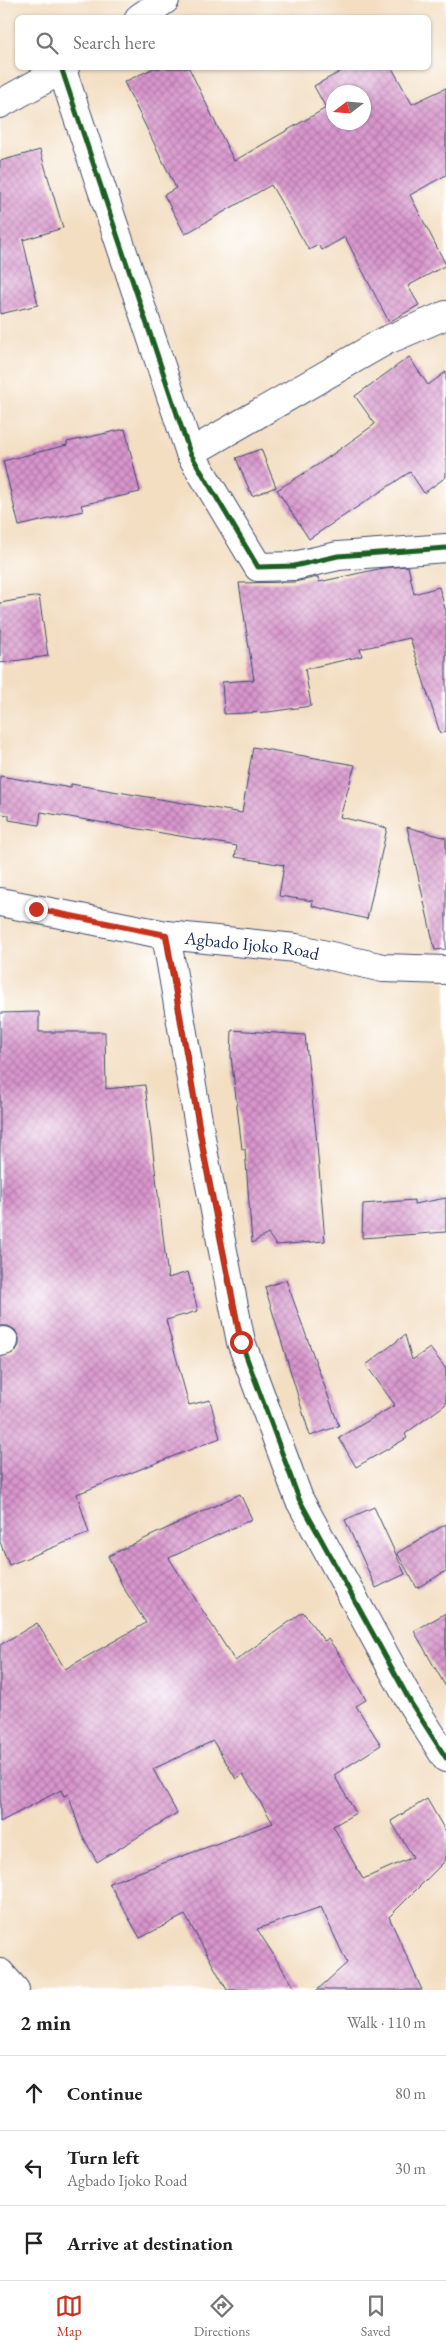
<!DOCTYPE html>
<html lang="en">
<head>
<meta charset="utf-8">
<style>
  :root { --surface:#fff; --page:#f2f2f2; --text:#222; --muted:#767676; --line:#e0e0e0; --accent:#c8321e }
  body { margin:0; font-family:"EB Garamond",serif; background:var(--page); color:var(--text) }
  .compass { position:absolute; left:326px; top:85px; width:45px; height:45px; border-radius:50%; background:var(--surface); box-shadow:0 1px 4px #0004; rotate:254deg }
  .stop { position:absolute; width:15px; height:15px; margin:-11px; border:4px solid #c8321e; border-radius:50%; background:#fff }
  .stop.end { background:#c8321e; border-color:#fff; box-shadow:0 1px 5px #0008 }
  .list { margin:0; padding:0; list-style:none }
  h2 { display:flex; justify-content:space-between; align-items:center; height:65px; margin:0; padding:0 20px; font-size:21px }
  h2 small { font-size:16px; font-weight:400; color:var(--muted) }
  .list li { display:grid; grid-template-columns:32px 1fr auto; gap:15px; align-items:center; box-sizing:border-box; height:75px; padding:0 20px; border-top:1px solid var(--line) }
  .list b { display:block; font-size:19px; white-space:nowrap }
  .list p { margin:0; font-size:16px; white-space:nowrap; color:var(--muted) }
  .list em { font-size:16px; font-style:normal; color:var(--muted) }
  .icon { flex:none; width:28px; height:28px; fill:none; stroke:currentColor; stroke-width:2; stroke-linecap:round; stroke-linejoin:round }
  .map { position:relative; flex:none; width:446px; height:1990px; overflow:hidden }
  .search { position:absolute; background:var(--surface); box-shadow:0 1px 4px #0004; left:15px; right:15px; top:15px; height:55px; display:flex; align-items:center; gap:12px; box-sizing:border-box; padding:0 18px; border-radius:8px; color:var(--muted); font-size:19px }
  .sheet { height:290px; background:var(--surface) }
  nav { display:flex; justify-content:space-around; align-items:center; box-sizing:border-box; height:70px; border-top:1px solid var(--line); background:var(--surface); font-size:14px; color:var(--muted) }
  nav a { display:grid; justify-items:center; gap:2px }
  nav .on { color:var(--accent) }
  .map>svg:first-child { display:block }
  .building { fill:url(#building-cross-hatch); fill-rule:evenodd }
  .lines { fill:none; stroke-linecap:round; stroke-linejoin:round }
  .minor-casing { stroke:#3b496d; stroke-width:30 }
  .minor { stroke:#fff; stroke-width:28 }
  .cycleway-casing { stroke:#fff; stroke-width:8 }
  .cycleway { stroke:#1b5e20; stroke-width:5 }
  .route { stroke:#c8321e; stroke-width:6 }
  .labels { text-anchor:middle; dominant-baseline:central; stroke-width:4.5; stroke-linejoin:round; paint-order:stroke }
  .street-label { font-size:18px; fill:#1b2f5e; stroke:#fff }
</style>
</head>
<body>
<div class="map">
<svg width="446" height="1990" viewBox="0 0 446 1990">
  <defs>
    <pattern id="building-cross-hatch" width="8" height="8" patternUnits="userSpaceOnUse" patternTransform="scale(1.25)"><rect width="8" height="8" fill="#d995cc"/><path d="M0 0l8 8M0 8l8-8" fill="none" stroke="#af7aa9"/></pattern>
  </defs>
  <rect width="100%" height="100%" fill="#fff"/>
  <filter id="ink" filterUnits="userSpaceOnUse"><feTurbulence type="fractalNoise" baseFrequency=".02" numOctaves="2"/><feDisplacementMap in="SourceGraphic" scale="10" xChannelSelector="R" yChannelSelector="G"/><feConvolveMatrix kernelMatrix="1 2 1 2 8 2 1 2 1" color-interpolation-filters="sRGB"/></filter>
  <filter id="wash" filterUnits="userSpaceOnUse"><feTurbulence type="fractalNoise" baseFrequency=".0096" numOctaves="4" result="noise"/><feDisplacementMap in="SourceGraphic" scale="20" xChannelSelector="R" yChannelSelector="G"/><feGaussianBlur stdDeviation="1.12" result="paint"/><feColorMatrix in="noise" values="0 0 0 0 0 0 0 0 0 0 0 0 0 0 0 0 0 1.4 0 .05"/><feComposite in="paint" operator="in"/></filter>
  <g filter="url(#wash)">
    <rect width="100%" height="100%" fill="#f3dec2"/>
    <g id="blocks">
      <g class="building">
        <path d="M154,68h35l45,93 92,-53 -12,-22 33,-18h45l20,36 34,-16v87l-36,20 36,70 -38,21 11,19 -30,17 -44,-85 -23,13 -4,-5 -9,5 -38,-65 -86,49 -21,-39 12,-7 -52,-106zM334,92h30v30h-30z"/>
        <path d="M40,150l23,78 -40,12 15,65 -38,9v-153z"/>
        <path d="M409,357l19,28 18,-13v105l-22,16 -14,-21 -101,67 -32,-49 42,-26 56,-40 -20,-28z"/>
        <path d="M125,429l15,63 -59,13 2,6 -64,15 -16,-65 64,-16v-3z"/>
        <path d="M261,449l15,38 -24,9 -16,-38z"/>
        <path d="M408,566l6,28 25,-7 7,25v120l-6,1 -30,-95 -50,11 2,7 -57,13 6,37 -43,6 -44,2 -2,-32 32,-2 -15,-97 55,-1 24,-5 1,5 64,-14z"/>
        <path d="M39,596l9,60 -48,7v-60z"/>
        <path d="M253,747l102,18 -15,52 47,11 -20,91 -55,-13 1,-5 -34,-5 5,-31 -49,-8 2,-11 -196,-34 -2,13 -30,-5v-5l-9,-1v-38l71,12v-4l171,29z"/>
        <path d="M407,827l39,11v111l-11,1z"/>
        <path d="M39,1012v20h66l1,57 39,-4 23,193 20,-6 10,39 -32,9 23,85 21,-5 10,38 -143,56 12,39 -80,32 -9,-23v-185l15,-5 4,-7v-7l-4,-8 -7,-4h-8v-313z"/>
        <path d="M232,1030l73,5 11,98 9,108 -49,4 -8,-11 -16,9 -7,-94h-3l-11,-93z"/>
        <path d="M446,1198v34l-84,6 1,-34 51,-4v4z"/>
        <path d="M286,1280l53,146 -29,10 -45,-149z"/>
        <path d="M405,1335l7,25 18,-12 16,21v35l-41,30 2,4 -51,29 -17,-29 56,-33 -29,-40z"/>
        <path d="M240,1494l12,25 -83,39 66,103 68,-49 21,29 4,-2 9,12 29,49 -10,6 25,39 -47,30 22,38 -23,13 30,53 50,-22 -22,-36 36,-22 19,33v28l-57,57 33,73h-105l30,-27 -26,-56 -64,22 39,61h-69l-42,-75 -45,23 -31,-55 164,-60 -30,-49 -7,5 -23,-38 -60,28 24,44 -80,49 -16,-29 -13,-39 -4,2 -3,-6 -61,32v-177l37,-22 28,46 81,-46 -23,-36 -15,-31z"/>
        <path d="M374,1507l31,67 -29,14 -31,-68z"/>
        <path d="M446,1524v47l-29,17 -20,-35z"/>
        <path d="M446,1613v74l-32,-56z"/>
      </g>
    </g>
  </g>
  <g filter="url(#ink)">
    <use href="#blocks" fill-opacity="0" stroke="#3b496d" stroke-width="1"/>
    <g class="lines">
      <defs>
        <g id="minor">
          <path d="M139,18l26,-18"/>
          <path d="M62,70l128,383 68,114 36,-1 44,-10 108,-8"/>
          <path d="M0,104l65,-36"/>
          <path d="M190,453l195,-112 61,-26"/>
          <path id="s1" d="M0,902l166,33 130,13 87,20 63,2"/>
          <path d="M166,935l38,220 37,187 58,157 112,204 35,55"/>
          <path d="M0,1342l4,-1"/>
          <path d="M0,1973l15,17"/>
        </g>
      </defs>
      <use href="#minor" class="minor-casing"/>
      <use href="#minor" class="minor"/>
      <defs>
        <g id="cycleway">
          <path d="M62,70l128,383 68,114 36,-1 44,-10 108,-8"/>
          <path d="M166,935l38,220 37,187 58,157 112,204 35,55"/>
        </g>
      </defs>
      <use href="#cycleway" class="cycleway-casing"/>
      <use href="#cycleway" class="cycleway"/>
    </g>
  </g>
  <g class="lines" filter="url(#ink)">
    <path class="route" d="M36,909l130,26 38,220 37,187"/>
  </g>
  <g class="labels">
    <g class="street-label">
      <text stroke="none"><textPath href="#s1" startOffset="256">Agbado Ijoko Road</textPath></text>
    </g>
  </g>
</svg>
<svg class="compass" viewBox="-18 -18 36 36"><path d="M0-13l5 13h-10z" fill="#e53935"/><path d="M0 13l5-13h-10z" fill="#767676"/></svg>
<div class="stop" style="left:241px;top:1342px"></div>
<div class="stop end" style="left:36px;top:909px"></div>
<div class="search"><svg class="icon" aria-label="search" viewBox="0 0 24 24"><circle cx="10" cy="10" r="6"/><path d="M15 15l6 6"/></svg>Search here</div>
</div>
<section class="sheet">
<h2>2 min<small>Walk · 110 m</small></h2>
<ul class="list">
<li><svg class="icon" aria-label="ahead" viewBox="0 0 24 24"><path d="M12 20V5M6 11l6-6 6 6"/></svg><div><b>Continue</b></div><em>80 m</em></li>
<li><svg class="icon" aria-label="left" viewBox="0 0 24 24"><path d="M17 20v-9H6M10 6l-5 5 5 5"/></svg><div><b>Turn left</b><p>Agbado Ijoko Road</p></div><em>30 m</em></li>
<li><svg class="icon" aria-label="arrive" viewBox="0 0 24 24"><path d="M6 21V4h12l-3 4 3 4H6"/></svg><div><b>Arrive at destination</b></div></li>
</ul>
</section>
<nav>
<a class="on"><svg class="icon" aria-label="map" viewBox="0 0 24 24"><path d="M3 6l6-2 6 2 6-2v14l-6 2-6-2-6 2zM9 4v14M15 6v14"/></svg>Map</a>
<a><svg class="icon" aria-label="directions" viewBox="0 0 24 24"><path d="M12 3l9 9-9 9-9-9zM9 14v-3h6M13 9l2 2-2 2"/></svg>Directions</a>
<a><svg class="icon" aria-label="saved" viewBox="0 0 24 24"><path d="M7 4h10v16l-5-4-5 4z"/></svg>Saved</a>
</nav>
</body>
</html>
